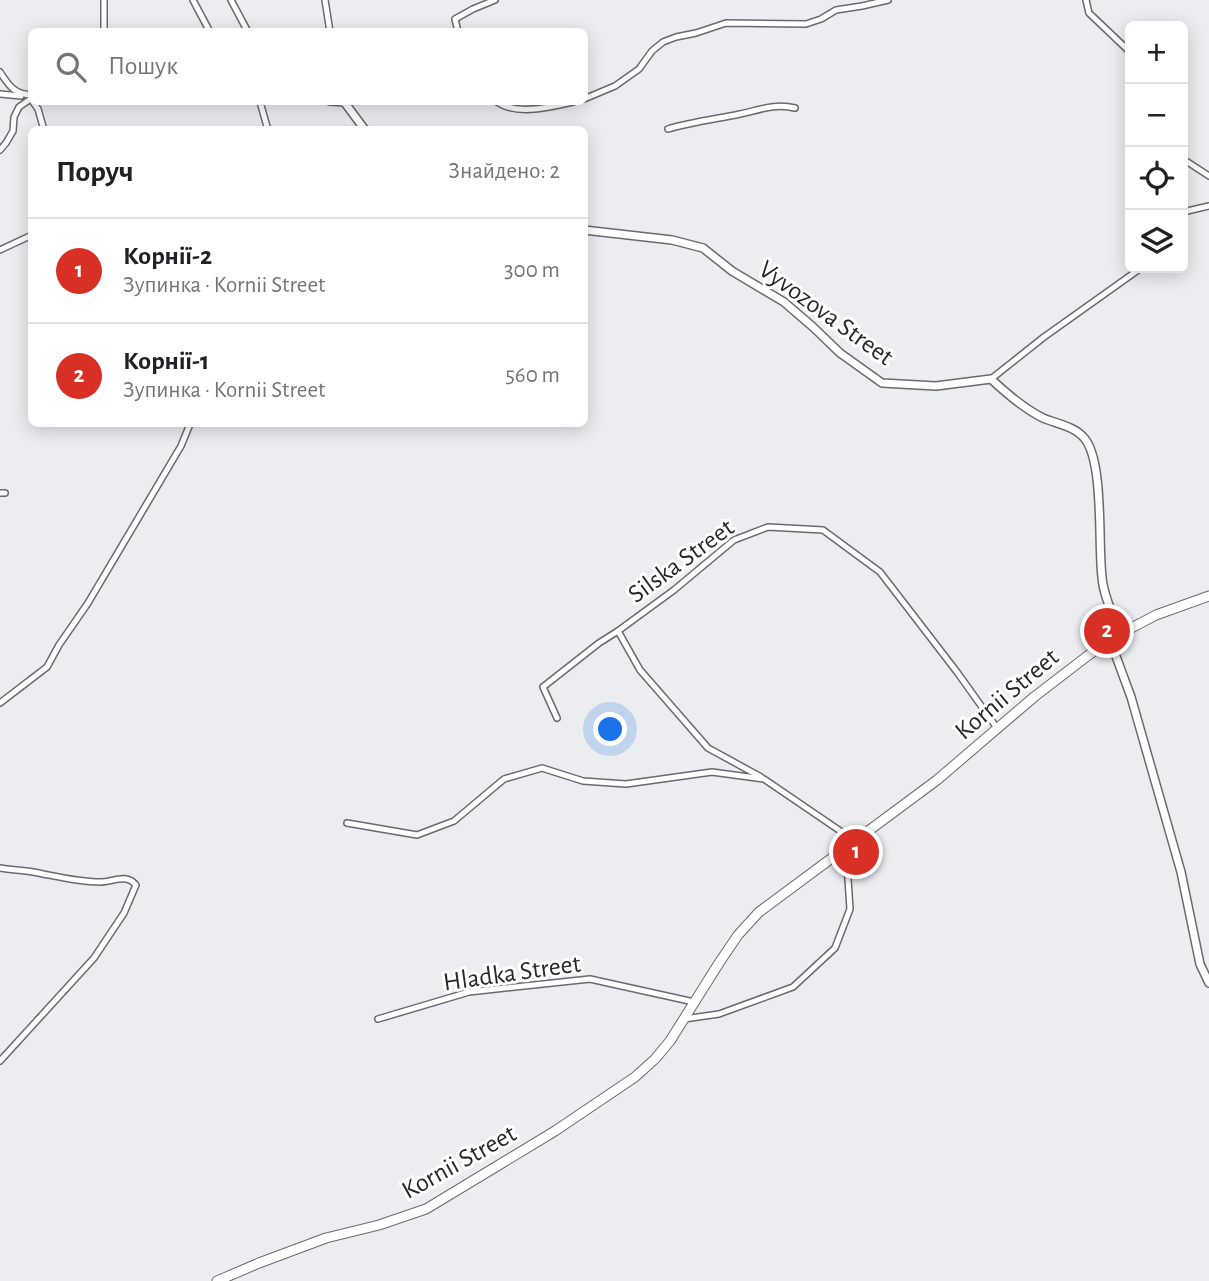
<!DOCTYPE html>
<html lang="uk">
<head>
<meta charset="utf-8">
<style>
  :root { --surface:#fff; --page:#f6f6f6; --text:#202124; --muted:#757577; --line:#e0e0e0; --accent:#d93025 }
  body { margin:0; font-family:"Alegreya Sans",sans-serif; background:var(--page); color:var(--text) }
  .controls { position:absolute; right:21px; top:21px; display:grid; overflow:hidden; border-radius:10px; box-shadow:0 4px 18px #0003 }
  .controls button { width:63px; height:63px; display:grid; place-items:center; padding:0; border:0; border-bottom:2px solid var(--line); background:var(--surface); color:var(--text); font:35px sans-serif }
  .you { position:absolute; left:611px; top:730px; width:24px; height:24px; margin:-18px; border:5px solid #fff; border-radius:50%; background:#1a73e8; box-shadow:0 0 0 10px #1a73e833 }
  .badge { display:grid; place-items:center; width:46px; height:46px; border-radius:50%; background:var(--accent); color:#fff; font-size:23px; font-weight:700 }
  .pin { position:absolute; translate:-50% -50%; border:4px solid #fff; box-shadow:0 2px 7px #0006 }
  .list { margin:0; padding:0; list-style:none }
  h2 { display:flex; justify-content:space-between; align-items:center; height:91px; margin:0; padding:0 28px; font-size:30px }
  h2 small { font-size:23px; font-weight:400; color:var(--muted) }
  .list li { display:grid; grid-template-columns:46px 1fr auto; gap:21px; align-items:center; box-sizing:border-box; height:105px; padding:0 28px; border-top:2px solid var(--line) }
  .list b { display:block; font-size:26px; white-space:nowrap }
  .list p { margin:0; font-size:23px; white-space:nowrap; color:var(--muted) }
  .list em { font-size:23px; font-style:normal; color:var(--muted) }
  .icon { flex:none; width:38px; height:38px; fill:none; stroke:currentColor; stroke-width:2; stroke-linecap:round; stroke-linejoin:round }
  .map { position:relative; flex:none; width:1209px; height:1281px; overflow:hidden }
  .search { position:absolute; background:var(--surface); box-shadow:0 4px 18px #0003; left:28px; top:28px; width:560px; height:77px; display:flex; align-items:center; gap:18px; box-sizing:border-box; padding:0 24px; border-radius:10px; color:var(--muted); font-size:26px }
  .panel { position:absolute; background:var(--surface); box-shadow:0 4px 18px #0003; left:28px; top:126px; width:560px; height:301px; border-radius:10px }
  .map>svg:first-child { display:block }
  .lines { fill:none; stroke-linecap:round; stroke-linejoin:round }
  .minor-casing { stroke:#696a6e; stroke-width:8 }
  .tertiary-casing { stroke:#696a6e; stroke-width:10 }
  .trunk-casing { stroke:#696a6e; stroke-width:11 }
  .minor { stroke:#fff; stroke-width:5 }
  .tertiary { stroke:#fff; stroke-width:7 }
  .trunk { stroke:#fff; stroke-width:9 }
  .labels { text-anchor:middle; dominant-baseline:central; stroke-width:6; stroke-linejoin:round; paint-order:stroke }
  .street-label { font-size:26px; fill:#272729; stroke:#fff }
</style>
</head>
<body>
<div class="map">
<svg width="1209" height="1281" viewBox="0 0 1209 1281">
  <rect width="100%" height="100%" fill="#ecedf1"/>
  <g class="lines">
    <defs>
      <g id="minor">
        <path d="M104,0v32"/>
        <path d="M193,0l17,32"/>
        <path d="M231,0l17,32"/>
        <path d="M325,0l5,32"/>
        <path d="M1086,0l3,13 41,39"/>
        <path d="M458,32l-3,-13 18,-10 22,-9"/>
        <path d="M0,72c9,14 14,22 32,23"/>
        <path d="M0,94l21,2"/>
        <path d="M584,99l31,-13 24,-17 13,-18 11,-9 13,-5 20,-4 30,-10 80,1 15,-5 15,-9 26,-4 26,-6"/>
        <path d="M33,102l5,7 6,21"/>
        <path d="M260,102l8,28"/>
        <path d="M330,102l15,1"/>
        <path d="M497,102c20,14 53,5 76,0"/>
        <path d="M668,129c24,-7 48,-10 72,-15 19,-4 35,-11 55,-6"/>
        <path d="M0,150l6,-7 7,-12 1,-14 5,-10 13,-9"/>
        <path d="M1183,159l26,17"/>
        <path d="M1183,212l26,-6"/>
        <path d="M0,250l32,-15"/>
        <path d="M991,379l53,-42 97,-69"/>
        <path d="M0,493h5"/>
        <path d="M618,631l56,-41 60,-50 34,-13 55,3 57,42 77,100 40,56"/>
        <path d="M0,703l47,-36 12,-22 29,-42 93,-157 9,-22"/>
        <path d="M557,718l-14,-31 56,-44 19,-12 22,39 68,78 53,29"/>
        <path d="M347,823l70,12 37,-14 50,-42 38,-11 41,13 43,3 86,-12 52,7 91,62"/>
        <path d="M0,868c11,2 22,2 33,4 22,4 44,10 67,10 13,0 26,-9 36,3l-12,28 -30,45 -94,103"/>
        <path d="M378,1019l91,-27 121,-13 104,23"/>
        <path d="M684,1019l35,-5 74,-27 42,-39 15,-39 -4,-60"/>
      </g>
      <g id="tertiary">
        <path d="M345,103l20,27"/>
        <path d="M584,230l88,10 31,8 29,23 52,31 29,25 27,26 42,30 54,3 55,-7c16,15 32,29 52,39 14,6 32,8 42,21 19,24 13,106 17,138 1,18 12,40 18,57"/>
        <path d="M1110,640l21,57 50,175 19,92 9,19"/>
      </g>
      <path id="trunk" d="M217,1281l42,-18 67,-25 53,-13 47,-16 129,-78 80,-54 20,-18 15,-18 49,-78 19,-28 21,-23 178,-132 97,-83 56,-43 30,-20 36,-19 53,-19"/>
    </defs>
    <use href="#minor" class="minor-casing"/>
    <use href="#tertiary" class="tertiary-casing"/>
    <use href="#trunk" class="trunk-casing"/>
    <use href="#minor" class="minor"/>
    <use href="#tertiary" class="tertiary"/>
    <use href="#trunk" class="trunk"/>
  </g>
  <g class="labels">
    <g class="street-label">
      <text transform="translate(826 313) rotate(36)">Vyvozova Street</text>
      <text transform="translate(681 561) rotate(-36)">Silska Street</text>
      <text transform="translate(1007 694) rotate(-40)">Kornii Street</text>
      <text transform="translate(512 973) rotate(-8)">Hladka Street</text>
      <text transform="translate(459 1162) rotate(-29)">Kornii Street</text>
    </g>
  </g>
</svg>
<div class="controls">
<button>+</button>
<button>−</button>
<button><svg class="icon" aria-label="locate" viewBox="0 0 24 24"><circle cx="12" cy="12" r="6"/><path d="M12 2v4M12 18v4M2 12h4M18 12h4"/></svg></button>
<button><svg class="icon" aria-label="layers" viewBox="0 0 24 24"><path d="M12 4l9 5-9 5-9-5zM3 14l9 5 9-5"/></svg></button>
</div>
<div class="you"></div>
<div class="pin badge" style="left:856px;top:852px">1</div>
<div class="pin badge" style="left:1107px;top:631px">2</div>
<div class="search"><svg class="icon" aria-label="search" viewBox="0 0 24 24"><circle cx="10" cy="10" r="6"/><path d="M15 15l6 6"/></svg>Пошук</div>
<section class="panel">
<h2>Поруч<small>Знайдено: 2</small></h2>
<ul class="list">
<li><span class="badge">1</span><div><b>Корнії-2</b><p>Зупинка · Kornii Street</p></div><em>300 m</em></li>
<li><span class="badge">2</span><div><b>Корнії-1</b><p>Зупинка · Kornii Street</p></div><em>560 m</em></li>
</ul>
</section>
</div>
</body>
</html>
